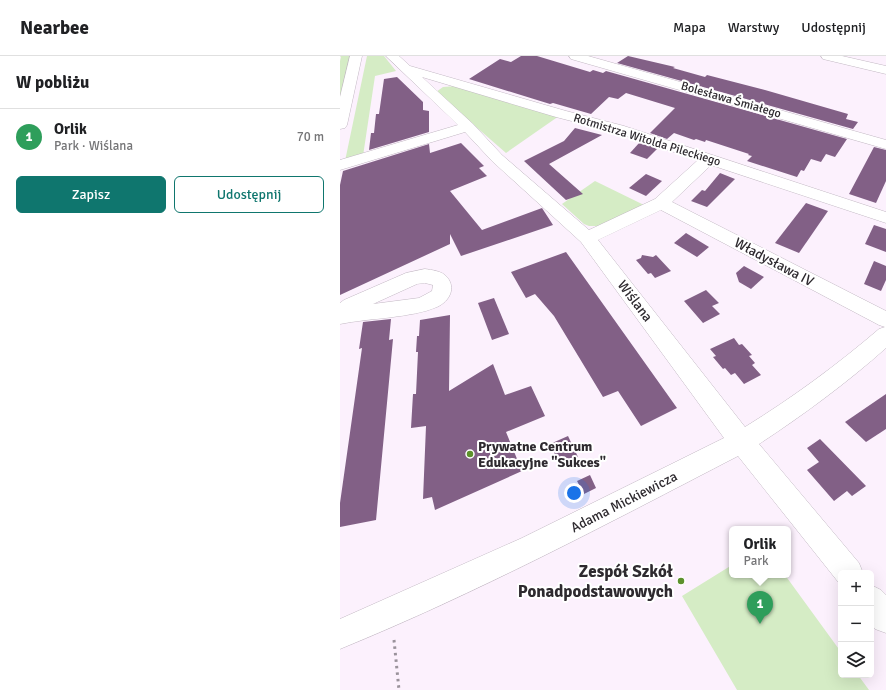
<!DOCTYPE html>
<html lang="pl">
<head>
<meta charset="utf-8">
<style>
  :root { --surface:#fff; --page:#f6f6f6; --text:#202124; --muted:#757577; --line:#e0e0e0; --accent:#0f766e }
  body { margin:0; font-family:Signika,sans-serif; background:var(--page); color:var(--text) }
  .controls { position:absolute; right:12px; bottom:12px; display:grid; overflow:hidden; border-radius:6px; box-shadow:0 4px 16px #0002 }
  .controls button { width:36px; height:36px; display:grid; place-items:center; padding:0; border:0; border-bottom:1px solid var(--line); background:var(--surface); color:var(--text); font:20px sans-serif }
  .you { position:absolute; left:234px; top:437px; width:14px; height:14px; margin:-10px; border:3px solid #fff; border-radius:50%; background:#1a73e8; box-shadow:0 0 0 6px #1a73e833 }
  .badge { display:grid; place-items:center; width:26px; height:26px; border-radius:50%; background:var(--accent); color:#fff; font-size:13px; font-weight:700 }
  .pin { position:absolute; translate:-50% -33px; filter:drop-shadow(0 1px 2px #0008) }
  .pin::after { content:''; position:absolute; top:21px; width:14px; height:12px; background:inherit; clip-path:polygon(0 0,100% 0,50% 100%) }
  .popup { position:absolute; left:389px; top:470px; width:62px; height:52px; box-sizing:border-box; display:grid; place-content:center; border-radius:6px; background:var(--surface); filter:drop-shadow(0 1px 3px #0005); font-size:13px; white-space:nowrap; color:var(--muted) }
  .popup b { font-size:15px; color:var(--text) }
  .popup::after { content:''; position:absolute; left:50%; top:100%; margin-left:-8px; border:8px solid transparent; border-top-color:var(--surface) }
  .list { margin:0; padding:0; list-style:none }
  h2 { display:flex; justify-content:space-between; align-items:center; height:52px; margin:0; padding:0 16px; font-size:17px }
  h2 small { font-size:13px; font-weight:400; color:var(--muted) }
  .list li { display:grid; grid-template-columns:26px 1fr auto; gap:12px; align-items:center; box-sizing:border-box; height:56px; padding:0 16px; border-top:1px solid var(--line) }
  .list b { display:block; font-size:15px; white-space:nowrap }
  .list p { margin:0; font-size:13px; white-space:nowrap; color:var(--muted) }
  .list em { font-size:13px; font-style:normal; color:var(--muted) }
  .actions { display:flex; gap:8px; padding:12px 16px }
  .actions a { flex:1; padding:9px 0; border:1px solid var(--accent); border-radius:6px; text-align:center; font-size:14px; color:var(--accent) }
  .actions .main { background:var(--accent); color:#fff }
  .icon { flex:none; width:22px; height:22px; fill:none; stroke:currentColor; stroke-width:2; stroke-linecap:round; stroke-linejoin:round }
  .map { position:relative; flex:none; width:546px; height:634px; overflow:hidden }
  header { display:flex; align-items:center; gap:24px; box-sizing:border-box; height:56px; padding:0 20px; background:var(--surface); border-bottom:1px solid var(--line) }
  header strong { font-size:19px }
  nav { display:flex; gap:22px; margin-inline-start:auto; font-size:14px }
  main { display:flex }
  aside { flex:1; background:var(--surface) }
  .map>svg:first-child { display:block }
  .green { fill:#d5ecc5 }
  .building { fill:#826086 }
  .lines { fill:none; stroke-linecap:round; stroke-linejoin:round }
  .minor-casing { stroke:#c2b8c3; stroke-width:1 }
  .path { stroke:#9a929b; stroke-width:3; stroke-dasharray:2.5 4; stroke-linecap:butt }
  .minor { fill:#fff; fill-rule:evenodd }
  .poi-dot { fill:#5c912c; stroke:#fff; stroke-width:1.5 }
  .labels { text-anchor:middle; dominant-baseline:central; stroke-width:4; stroke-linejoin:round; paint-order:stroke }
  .far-street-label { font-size:12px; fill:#2e2a2f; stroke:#fff }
  .street-label { font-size:14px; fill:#2e2a2f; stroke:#fff }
  .poi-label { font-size:14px; font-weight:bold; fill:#2e2a2f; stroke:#fff; text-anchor:start }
  .near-poi-label { font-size:17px; font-weight:bold; fill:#2e2a2f; stroke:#fff; text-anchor:end }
</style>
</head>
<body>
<header>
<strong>Nearbee</strong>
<nav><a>Mapa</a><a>Warstwy</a><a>Udostępnij</a></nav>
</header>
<main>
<aside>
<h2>W pobliżu<small></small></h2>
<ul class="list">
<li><span class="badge" style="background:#2e9e5b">1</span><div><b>Orlik</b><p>Park · Wiślana</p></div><em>70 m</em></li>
</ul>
<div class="actions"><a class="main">Zapisz</a><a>Udostępnij</a></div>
</aside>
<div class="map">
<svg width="546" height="634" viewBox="0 0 546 634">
  <rect width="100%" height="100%" fill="#fcf1fd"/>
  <g class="green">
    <path d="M0,0h11l-11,43v-38l1,-4z"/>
    <path d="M27,0h17l12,15 -21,5 -12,80 -18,5z"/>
    <path d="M116,30l103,30 -53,37 -70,-61 7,-5z"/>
    <path d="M255,125l49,24 -46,21h-9l-5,-2 -22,-20z"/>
    <path d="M392,509v10h53l56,77v23h17l11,15h-132l-55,-94z"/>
  </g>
  <g class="building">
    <path d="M181,0h16l53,16 3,-2 10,3 3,-2 241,68 -12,18 -9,-3 -5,8 -10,-3 -7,12 -3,-1 -4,7 -50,-16 5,-5 -4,-1 1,-1 -43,-14 -1,2 -9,-3 -2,1 -20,-7 -7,6 -17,-6 25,-25 -49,-15 -8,6 -9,-2 -18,17 -38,-11 -3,1 -81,-25 31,-20 11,3z"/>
    <path d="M288,0l47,11 -2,1 32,9 2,-2 58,15 83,24 -2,5 12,3 -5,7 -236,-66z"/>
    <path d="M57,21l26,25v8l6,1v21l-60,18 2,-17h3l2,-19h3l5,-35z"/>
    <path d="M235,72l27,7 -53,29 34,30 -17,6 -42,-39 40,-20z"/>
    <path d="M300,86l18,6 -11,11 -17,-6z"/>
    <path d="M121,87l23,23 -5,2 8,8 -37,15 32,39 60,-22 11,17 -92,31 -11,-22v10l-110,51v-110l3,-14 86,-27 1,9z"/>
    <path d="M534,91l12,3v31l-10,22 -27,-9z"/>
    <path d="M380,117l15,6 -28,28 -16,-6 11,-11 3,1z"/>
    <path d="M306,118l16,7 -16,15 -17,-8z"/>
    <path d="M466,147l22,8 -29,42 -24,-10z"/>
    <path d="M534,169l12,4v23l-21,-8z"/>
    <path d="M346,177l23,14 -12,10 -23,-14z"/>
    <path d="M226,196l111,156 -36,18 -23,-35 -15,6 -49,-81 -19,-22 -9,4 -15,-26z"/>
    <path d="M302,199l11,2 3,-2 15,16 -16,7 -4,-5 -3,1 -12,-14 5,-2z"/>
    <path d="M534,205l12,5v14l-5,11 -17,-7z"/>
    <path d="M404,210l20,11 -13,12 -12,-7 -3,-9z"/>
    <path d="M366,234l13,13 -7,3 8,8 -17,9 -19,-22z"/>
    <path d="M154,242l15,36 -17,6 -14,-37z"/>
    <path d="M110,259l-1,76 44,-27 12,31 26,-9 14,30 -39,16 16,39 -87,39 -3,-13 -9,2 3,-73 -15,2 2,-34h3l2,-42h-2l1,-16h2l1,-16z"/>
    <path d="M51,263l-2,21 4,-1 -17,181 -36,7v-24l22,-155 -3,1 4,-27z"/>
    <path d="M394,282l5,7 3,-1 10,11 -3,1 6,7 -3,2 9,10 -17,9 -9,-11 -4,2 -6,-7 -2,1 -10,-12 3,-1 -6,-7z"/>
    <path d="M546,338v35l-20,13 -21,-20z"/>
    <path d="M228,380l10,21 -18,8 -10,-21z"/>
    <path d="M480,383l46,47 -14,10 -5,-5 -13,10 -27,-31 12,-8 -12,-14z"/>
    <path d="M250,419l6,13 -12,6 -7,-13z"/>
  </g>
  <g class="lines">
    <defs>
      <g id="minor">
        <path d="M10,0h12l-15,69 -2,3 -5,1v-32z"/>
        <path d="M46,0h13l11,10 156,45 58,15 262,86v11l-175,-58 -39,37 214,109v37c-38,34 -84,68 -127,96l100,119 4,10h-22v11l-2,-1 -101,-127c-131,68 -261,137 -398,193v-30l182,-81 202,-100 -143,-196 -89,-81 -27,-29 -125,38v-10l118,-35zM82,21l134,40 58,15 84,28 -43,39 -66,31 -87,-75 -29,-31zM321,154l218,115 6,2 -6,2c-42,36 -87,69 -134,98l-147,-187z"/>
        <path d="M229,0h19l298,84v9l-315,-90z"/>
        <path d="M481,0h21l44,10v8l-63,-15z"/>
        <path d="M85,213c7,1 17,2 22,8 9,11 3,24 -10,30 -25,11 -68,11 -97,17v-21l4,-3 62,-27zM85,227l8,2 -1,6 -13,7 -46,6 44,-20z"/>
        <path d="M531,529l10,5 5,5v38l-11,-4 -4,-6z"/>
      </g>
    </defs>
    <use href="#minor" class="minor-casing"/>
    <path class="path" d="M54,584l5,50"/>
    <use href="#minor" class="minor"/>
  </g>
  <g class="poi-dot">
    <circle cx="130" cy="398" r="4"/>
    <circle cx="341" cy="525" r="4"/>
  </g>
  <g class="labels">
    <g class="far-street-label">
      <text transform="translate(391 44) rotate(16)">Bolesława Śmiałego</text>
      <text transform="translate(307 84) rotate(17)">Rotmistrza Witolda Pileckiego</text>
    </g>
    <g class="street-label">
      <text transform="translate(434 206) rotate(28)">Władysława IV</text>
      <text transform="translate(295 245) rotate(53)">Wiślana</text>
      <text transform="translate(284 446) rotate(-27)">Adama Mickiewicza</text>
    </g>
    <g class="poi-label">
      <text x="138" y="390">Prywatne Centrum<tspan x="138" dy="16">Edukacyjne "Sukces"</tspan></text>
    </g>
    <g class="near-poi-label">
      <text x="333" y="515">Zespół Szkół<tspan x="333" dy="20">Ponadpodstawowych</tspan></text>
    </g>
  </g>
</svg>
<div class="controls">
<button>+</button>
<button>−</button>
<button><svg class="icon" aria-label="layers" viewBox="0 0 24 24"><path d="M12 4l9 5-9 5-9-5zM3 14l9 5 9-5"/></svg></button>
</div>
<div class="you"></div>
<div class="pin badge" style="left:420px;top:568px;background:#2e9e5b">1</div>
<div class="popup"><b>Orlik</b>Park</div>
</div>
</main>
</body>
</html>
